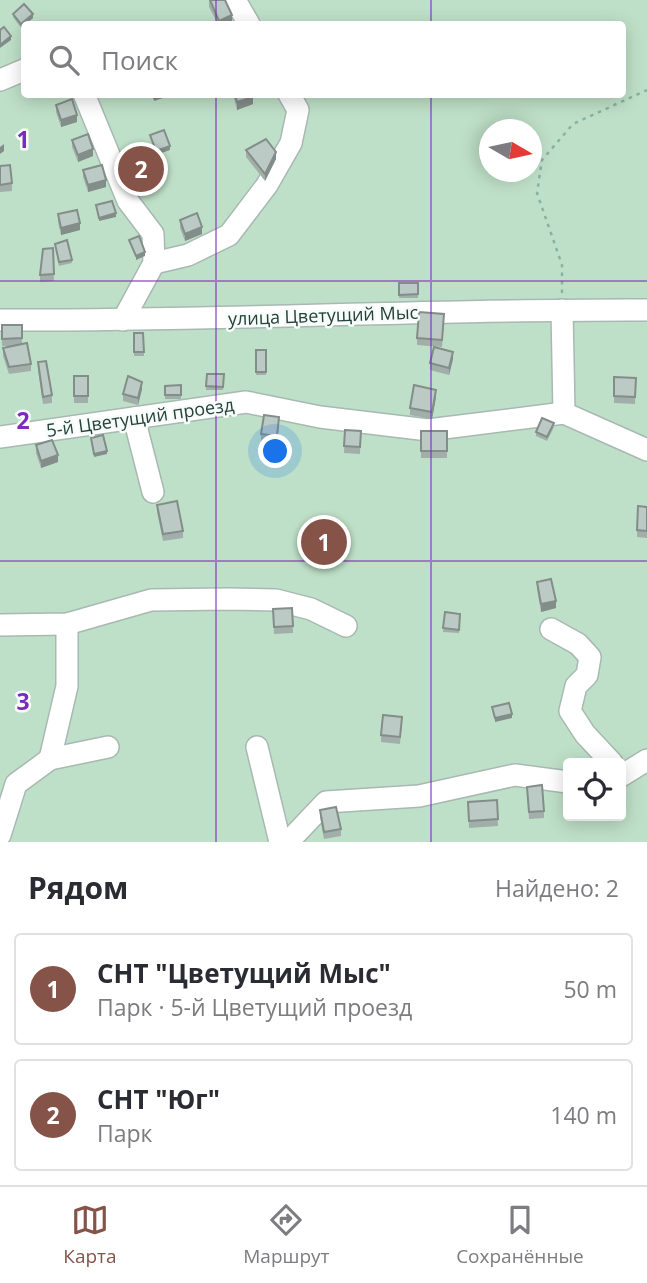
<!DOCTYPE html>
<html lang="ru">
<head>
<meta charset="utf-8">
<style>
  :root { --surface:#fff; --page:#f2f2f3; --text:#2b2b33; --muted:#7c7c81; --line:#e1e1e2; --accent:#855347 }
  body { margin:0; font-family:"Open Sans",sans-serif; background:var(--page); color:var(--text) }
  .controls { position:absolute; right:21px; bottom:21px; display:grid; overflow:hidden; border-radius:7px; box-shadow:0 4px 18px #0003 }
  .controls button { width:63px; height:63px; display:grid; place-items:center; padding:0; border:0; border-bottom:2px solid var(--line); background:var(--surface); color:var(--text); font:35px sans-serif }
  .compass { position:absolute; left:479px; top:119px; width:63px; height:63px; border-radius:50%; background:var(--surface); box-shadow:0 4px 18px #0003; rotate:99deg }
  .you { position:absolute; left:276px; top:452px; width:24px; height:24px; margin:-18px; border:5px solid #fff; border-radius:50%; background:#1a73e8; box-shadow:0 0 0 10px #1a73e833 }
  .badge { display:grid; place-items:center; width:46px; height:46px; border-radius:50%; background:var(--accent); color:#fff; font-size:23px; font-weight:700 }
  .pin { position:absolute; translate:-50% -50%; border:4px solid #fff; box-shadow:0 2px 7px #0006 }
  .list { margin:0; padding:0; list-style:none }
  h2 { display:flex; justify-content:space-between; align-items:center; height:91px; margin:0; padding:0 28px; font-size:30px }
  h2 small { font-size:23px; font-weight:400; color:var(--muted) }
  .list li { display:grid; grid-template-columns:46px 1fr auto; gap:21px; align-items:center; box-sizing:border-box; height:112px; margin:0 14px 14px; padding:0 14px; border:2px solid var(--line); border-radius:7px }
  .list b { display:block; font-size:26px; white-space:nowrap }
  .list p { margin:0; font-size:23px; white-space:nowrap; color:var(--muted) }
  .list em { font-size:23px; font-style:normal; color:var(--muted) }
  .icon { flex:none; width:38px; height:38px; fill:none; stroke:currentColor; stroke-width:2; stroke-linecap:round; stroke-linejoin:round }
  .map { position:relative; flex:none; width:647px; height:842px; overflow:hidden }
  .search { position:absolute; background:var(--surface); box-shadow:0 4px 18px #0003; left:21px; right:21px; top:21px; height:77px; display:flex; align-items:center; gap:18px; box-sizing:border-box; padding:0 24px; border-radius:7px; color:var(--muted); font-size:26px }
  .sheet { height:343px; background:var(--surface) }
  nav { display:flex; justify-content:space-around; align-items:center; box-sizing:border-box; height:98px; border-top:2px solid var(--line); background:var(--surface); font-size:19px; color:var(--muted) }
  nav a { display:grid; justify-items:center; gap:4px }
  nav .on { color:var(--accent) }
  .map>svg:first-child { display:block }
  .green { fill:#bfe0c8; fill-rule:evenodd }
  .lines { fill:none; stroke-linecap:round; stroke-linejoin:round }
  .minor-casing { stroke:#a8b8b2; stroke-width:24 }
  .path { stroke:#86b3a5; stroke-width:2.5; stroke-dasharray:3.5 5; stroke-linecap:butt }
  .minor { stroke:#fff; stroke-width:21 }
  .wall { fill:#a1aea9 }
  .shaded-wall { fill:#838d89 }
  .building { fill:#bbcac4; stroke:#838d89; stroke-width:2 }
  .grid { fill:none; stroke:#7b2cbf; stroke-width:2; stroke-opacity:0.55 }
  .labels { text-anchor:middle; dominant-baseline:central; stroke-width:5; stroke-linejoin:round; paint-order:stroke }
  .street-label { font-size:18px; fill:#24423a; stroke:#f7fbf9 }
  .grid-label { font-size:23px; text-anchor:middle; font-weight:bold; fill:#7b2cbf; stroke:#f7fbf9; stroke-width:5; stroke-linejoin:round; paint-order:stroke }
</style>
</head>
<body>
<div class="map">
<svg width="647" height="842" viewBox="0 0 647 842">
  <rect width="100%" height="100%" fill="#e6efeb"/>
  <path class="green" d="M0,0h647v842h-647zM24,24h598v70h-598zM490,130h42v42h-42zM568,763h53v53h-53z"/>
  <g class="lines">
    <defs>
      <g id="minor">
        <path d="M235,0l14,24"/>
        <path d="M0,80l24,-10"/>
        <path d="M84,94l44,107 25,33 1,29 -31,57"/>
        <path d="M154,263l34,-8 41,-20 38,-50 24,-42 7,-33 -9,-16"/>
        <path d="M562,310l2,103"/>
        <path d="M0,320c216,1 431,-11 647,-10"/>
        <path d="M134,418l19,74"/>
        <path d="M0,437l246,-35 74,15 108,13 136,-17 83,37"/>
        <path d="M0,625l67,-1 84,-24 76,-1 49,1 35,9 35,17"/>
        <path d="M551,629l27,15 12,13 -3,18 -11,11 -6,25 15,23 27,29"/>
        <path d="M257,747l23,95"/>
        <path d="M50,759l17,-73v-62"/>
        <path d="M621,776l26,-16"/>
        <path d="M0,835l16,-51 34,-25 58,-12"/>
        <path d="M288,842l38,-40 93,-6 96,-21 53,7"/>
      </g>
    </defs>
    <use href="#minor" class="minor-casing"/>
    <path class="path" d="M562,293v-28l-25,-72 5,-33 31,-36 74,-34"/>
    <use href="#minor" class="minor"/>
  </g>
  <g class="wall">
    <path d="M209,0l23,22 -6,2h-8l-9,-17z"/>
    <path d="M13,14l20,4 -12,10 -8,-11z"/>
    <path d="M233,94h20v10l-16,6z"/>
    <path d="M56,105l21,17 -16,5 -5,-15z"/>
    <path d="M72,140l21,16 -15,6 -6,-15z"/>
    <path d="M246,150l30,9 -11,22 -19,-24z"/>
    <path d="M0,166l12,17v8l-12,1z"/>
    <path d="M83,170l23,17 -18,5 -5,-15z"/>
    <path d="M58,214l22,16 -19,5 -3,-13z"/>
    <path d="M180,220l22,14 -17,7 -5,-13z"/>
    <path d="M55,244l17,16v3l-13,3z"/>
    <path d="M53,248l1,33 -14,1v-7z"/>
    <rect x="399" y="283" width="19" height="15"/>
    <path d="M444,322l-2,25 -25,-2v-7z"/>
    <path d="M2,325h20v19l9,20v7l-22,3 -6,-18v-8l13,-2h-14z"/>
    <path d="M134,333h9l1,23h-10z"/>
    <rect x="256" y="350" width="10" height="25"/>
    <path d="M453,359l-4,16 -19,-5v-7z"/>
    <path d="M38,362l14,33v8l-9,1 -5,-34z"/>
    <path d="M207,374h17l-1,16h-17z"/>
    <rect x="74" y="376" width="14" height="27"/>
    <path d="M614,377l22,1 -1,26 -21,-1z"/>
    <path d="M181,385v14h-16v-13z"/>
    <path d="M142,389l-4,16 -15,-4v-7z"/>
    <path d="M436,397l-4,22 -22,-4v-7z"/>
    <path d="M279,424l-2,19 -16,-2v-7z"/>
    <path d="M554,427l-7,14 -11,-5v-4z"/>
    <path d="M345,430l16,1 -1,23 -16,-1z"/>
    <rect x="421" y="431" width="26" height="27"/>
    <path d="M36,445l22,17 -17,6 -5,-15z"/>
    <path d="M157,505l26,26v7l-20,3 -6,-29z"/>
    <path d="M647,507v31l-10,-1v-7z"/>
    <path d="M537,582l19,26 -15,4 -4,-23z"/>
    <path d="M292,608l1,25 -19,1 -1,-25z"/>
    <path d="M445,612l15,2 -1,19 -16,-1z"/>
    <path d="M402,724l-2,20 -19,-2v-7z"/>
    <path d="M527,787l17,24v7l-15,1z"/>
    <path d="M497,800l1,26 -29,2 -1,-26z"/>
    <path d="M320,810l21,19v7l-17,3 -4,-22z"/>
  </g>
  <g class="shaded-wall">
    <path d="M33,14v4l-12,10v-4z"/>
    <path d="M232,15v7l-6,2h-7v-3z"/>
    <path d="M11,36v4l-11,8v-3z"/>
    <path d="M163,94h3v3l-12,4v-3z"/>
    <path d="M253,97v7l-16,6v-8z"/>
    <path d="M77,115v7l-16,5v-7z"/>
    <path d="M4,144v7l-4,3v-7z"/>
    <path d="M170,146v4l-14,5v-4z"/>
    <path d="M93,149v7l-15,6v-7z"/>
    <path d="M276,152v7l-11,22v-7z"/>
    <path d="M106,180v7l-18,5v-7z"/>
    <path d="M116,213v4l-17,4v-3z"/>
    <path d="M80,223v7l-19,5v-7z"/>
    <path d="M202,227v7l-17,7v-7z"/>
    <path d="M145,252v4l-9,4v-4z"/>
    <path d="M453,352v7l-4,16v-7z"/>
    <path d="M142,382v7l-4,16v-7z"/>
    <path d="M436,390v7l-4,22v-7z"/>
    <path d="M107,451v3l-13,3v-3z"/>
    <path d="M58,455v7l-17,6v-7z"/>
    <path d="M556,601v7l-15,4v-8z"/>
    <path d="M512,714v4l-17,4v-4z"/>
  </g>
  <g class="building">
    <path d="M210,0h15l7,15 -13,6z"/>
    <path d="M24,4l9,10 -12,10 -8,-10z"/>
    <path d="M4,27l7,9 -11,9v-15z"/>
    <path d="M153,94h10l-9,4z"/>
    <path d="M235,94h18v3l-16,5z"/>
    <path d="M72,99l5,16 -16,5 -5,-15z"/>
    <path d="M164,130l6,16 -14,5 -6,-16z"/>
    <path d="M88,134l5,15 -15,6 -6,-15z"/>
    <path d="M266,139l10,13 -11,22 -19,-24z"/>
    <path d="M10,165l2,18 -12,2v-19z"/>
    <path d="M102,165l4,15 -18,5 -5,-15z"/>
    <path d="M112,201l4,12 -17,5 -3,-13z"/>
    <path d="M77,210l3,13 -19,5 -3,-14z"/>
    <path d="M197,213l5,14 -17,7 -5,-14z"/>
    <path d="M139,236l6,16 -9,4 -7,-16z"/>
    <path d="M67,240l5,20 -13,2 -4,-18z"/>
    <path d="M53,248l1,26 -14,1 3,-26z"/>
    <path d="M399,283h19v11l-19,1z"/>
    <path d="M419,312l25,2 -2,26 -25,-2z"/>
    <path d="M2,325h20v13l-20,1z"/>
    <path d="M134,333h9l1,19h-10z"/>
    <path d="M27,343l4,21 -22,3 -6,-19z"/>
    <path d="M434,347l19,5 -4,16 -19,-5z"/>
    <rect x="256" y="350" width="10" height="22"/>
    <path d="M46,361l6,34 -9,2 -5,-35z"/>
    <path d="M207,374h17l-1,13 -17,-1z"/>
    <rect x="74" y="376" width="14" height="20"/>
    <path d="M128,376l14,6 -4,16 -15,-4z"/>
    <path d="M614,377l22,1 -1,19 -21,-1z"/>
    <path d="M181,385v10h-16v-9z"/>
    <path d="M414,385l22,5 -4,22 -22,-4z"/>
    <path d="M264,415l15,2 -2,19 -16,-2z"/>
    <path d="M542,418l12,5 -7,14 -11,-5z"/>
    <path d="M345,430l16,1 -1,16 -16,-1z"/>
    <rect x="421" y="431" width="26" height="20"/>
    <path d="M103,435l4,16 -13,3 -3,-16z"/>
    <path d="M52,440l6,15 -17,6 -5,-16z"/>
    <path d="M177,501l6,30 -20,3 -6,-29z"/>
    <path d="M638,506l9,1v24l-10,-1z"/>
    <path d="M551,579l5,22 -15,3 -4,-22z"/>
    <path d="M292,608l1,18 -19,1 -1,-18z"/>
    <path d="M445,612l15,2 -1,16 -16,-2z"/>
    <path d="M509,703l3,11 -17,4 -3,-11z"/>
    <path d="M383,715l19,2 -2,20 -19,-2z"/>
    <path d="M542,785l2,26 -15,1 -2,-25z"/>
    <path d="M497,800l1,19 -29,2 -1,-19z"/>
    <path d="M336,807l5,22 -17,3 -4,-22z"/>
  </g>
  <path class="grid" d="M216,0v24M431,0v24M216,94v748M431,94v748M0,281h647M0,561h647"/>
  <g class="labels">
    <g class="street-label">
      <text transform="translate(323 315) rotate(-2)">улица Цветущий Мыс</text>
      <text transform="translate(140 417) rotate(-8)">5-й Цветущий проезд</text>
    </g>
  </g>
  <g class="grid-label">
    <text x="23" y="148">1</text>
    <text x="23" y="429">2</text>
    <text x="23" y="710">3</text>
  </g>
</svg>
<div class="controls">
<button><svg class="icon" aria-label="locate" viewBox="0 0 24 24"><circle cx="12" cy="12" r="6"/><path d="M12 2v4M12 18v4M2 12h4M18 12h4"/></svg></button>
</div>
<svg class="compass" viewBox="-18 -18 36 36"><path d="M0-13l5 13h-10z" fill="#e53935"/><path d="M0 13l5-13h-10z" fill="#7c7c81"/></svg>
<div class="you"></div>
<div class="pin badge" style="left:324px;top:542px">1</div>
<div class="pin badge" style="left:141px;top:169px">2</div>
<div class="search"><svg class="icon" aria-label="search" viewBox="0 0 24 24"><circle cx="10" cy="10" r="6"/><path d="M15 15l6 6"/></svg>Поиск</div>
</div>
<section class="sheet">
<h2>Рядом<small>Найдено: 2</small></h2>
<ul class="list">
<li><span class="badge">1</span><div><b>СНТ &quot;Цветущий Мыс&quot;</b><p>Парк · 5-й Цветущий проезд</p></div><em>50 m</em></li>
<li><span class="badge">2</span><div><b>СНТ &quot;Юг&quot;</b><p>Парк</p></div><em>140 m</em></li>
</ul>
</section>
<nav>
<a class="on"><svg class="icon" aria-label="map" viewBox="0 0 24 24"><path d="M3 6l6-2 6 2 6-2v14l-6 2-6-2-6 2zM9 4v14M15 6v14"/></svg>Карта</a>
<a><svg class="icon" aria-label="directions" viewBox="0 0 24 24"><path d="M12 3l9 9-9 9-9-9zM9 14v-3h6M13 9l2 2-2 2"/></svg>Маршрут</a>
<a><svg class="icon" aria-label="saved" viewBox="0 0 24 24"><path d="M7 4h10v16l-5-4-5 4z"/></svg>Сохранённые</a>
</nav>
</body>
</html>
